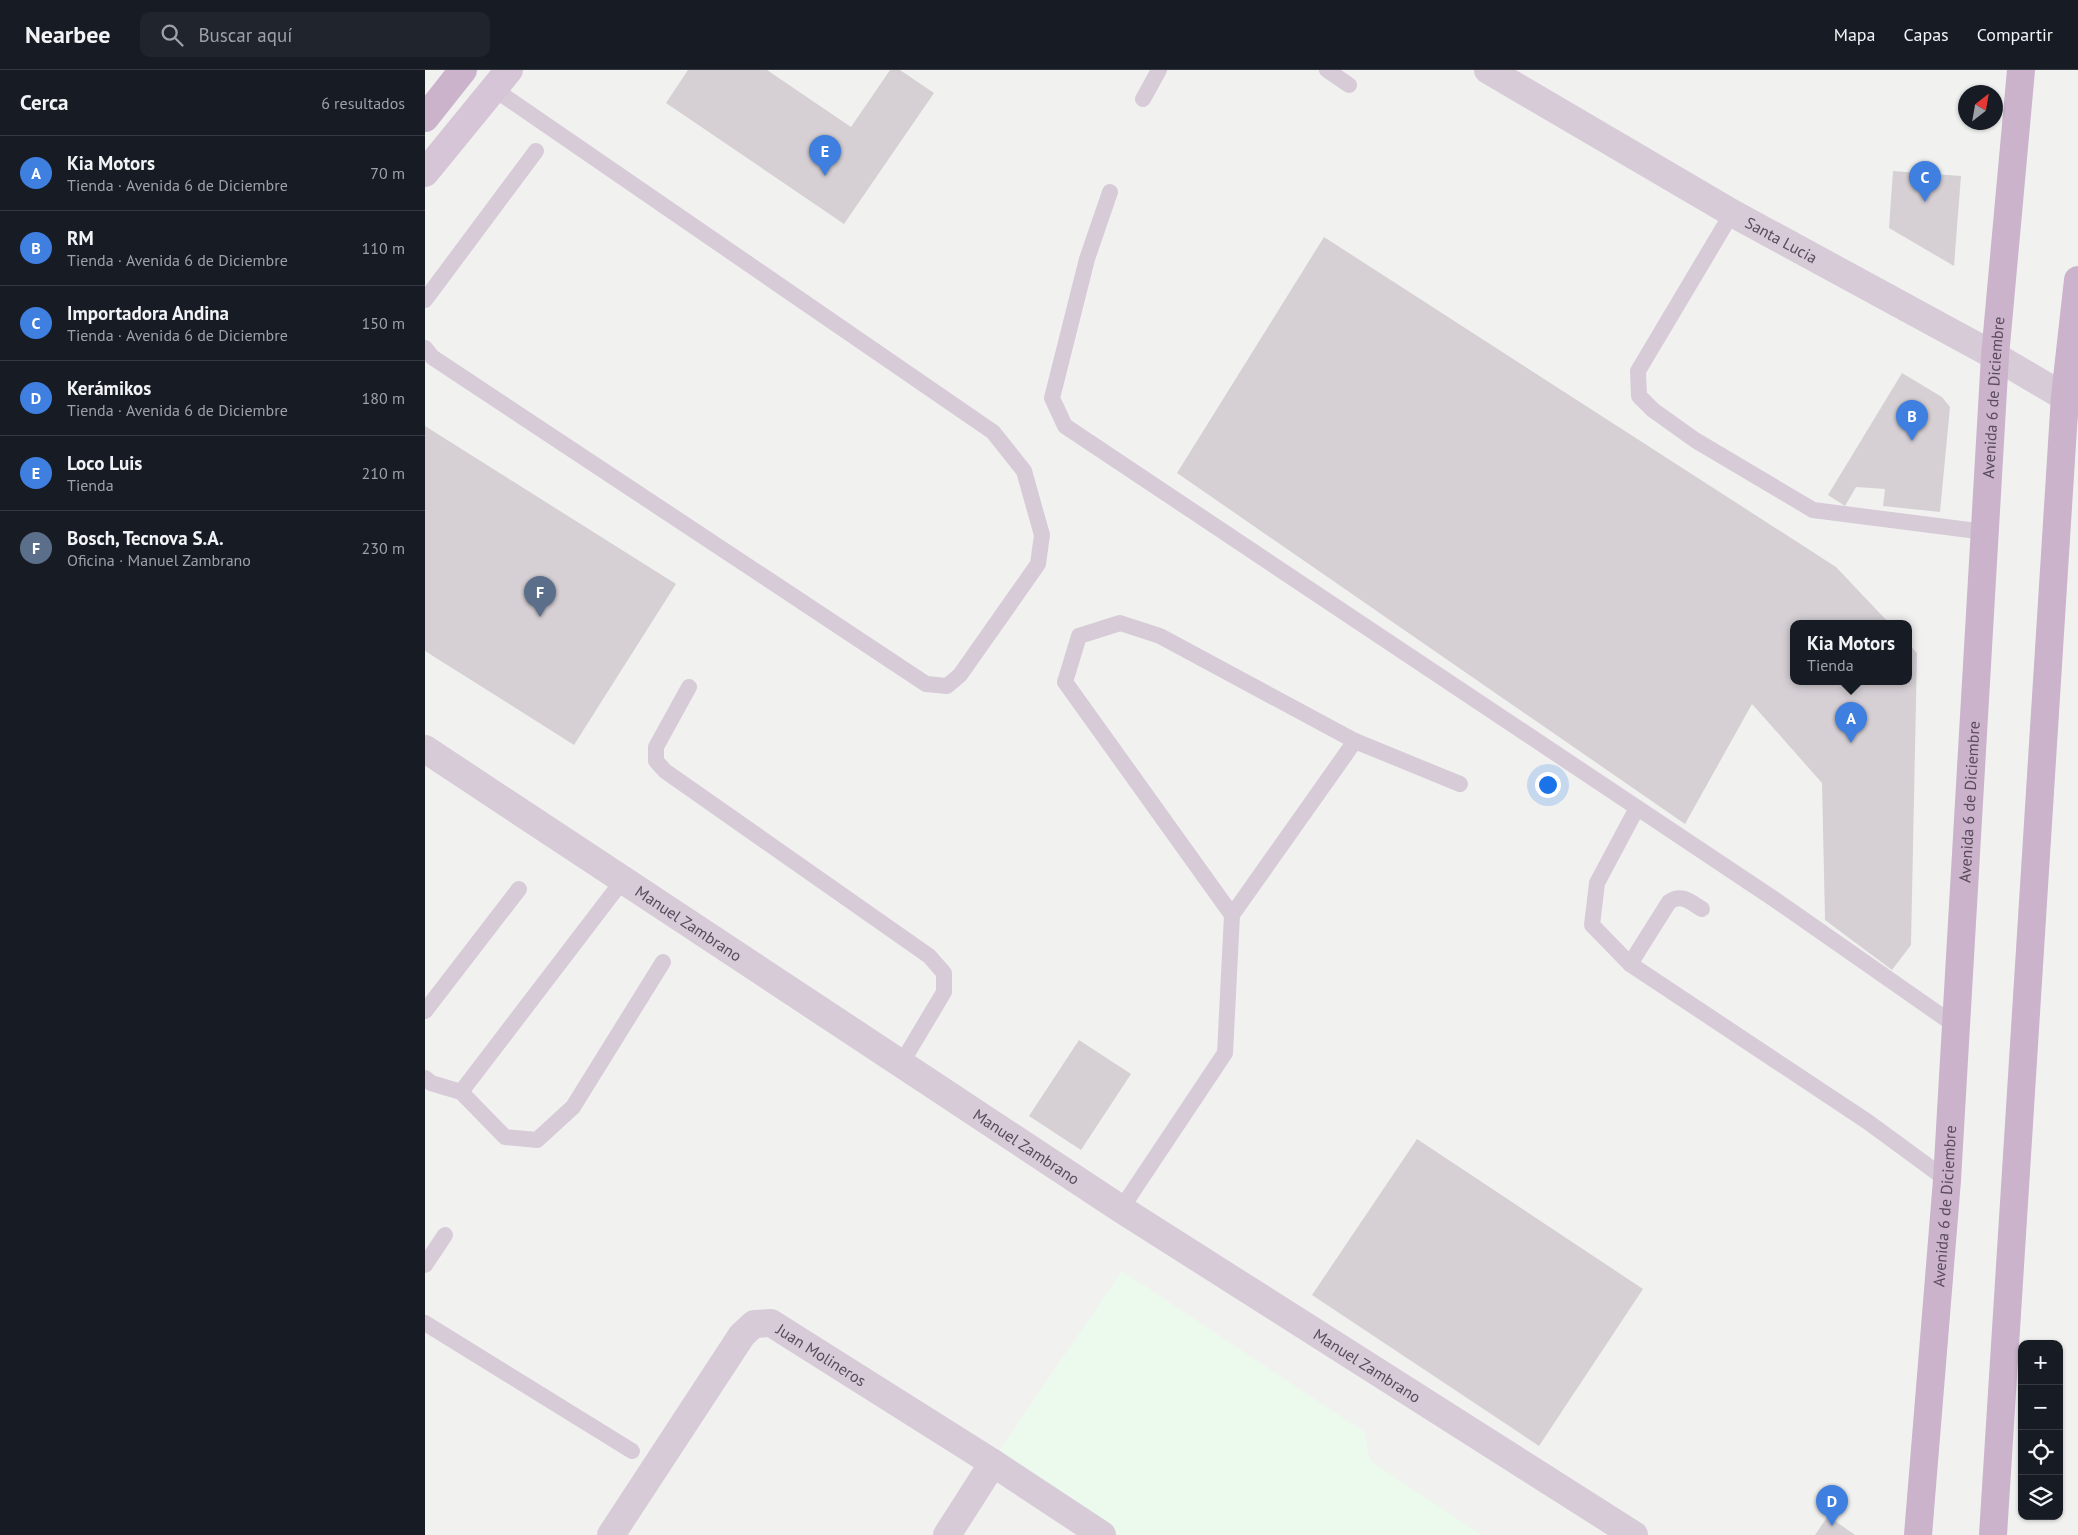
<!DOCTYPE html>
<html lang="es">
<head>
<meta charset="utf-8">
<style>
  :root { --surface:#171b24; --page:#20242c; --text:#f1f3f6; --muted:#9ea1a6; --line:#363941; --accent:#d93025 }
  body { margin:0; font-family:"PT Sans",sans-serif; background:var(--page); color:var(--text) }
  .controls { position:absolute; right:15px; bottom:15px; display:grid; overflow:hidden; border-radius:10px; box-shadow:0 1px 4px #0004 }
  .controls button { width:45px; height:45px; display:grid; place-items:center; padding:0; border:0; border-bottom:1px solid var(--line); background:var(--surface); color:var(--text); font:25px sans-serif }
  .compass { position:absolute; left:1533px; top:15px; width:45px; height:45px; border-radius:50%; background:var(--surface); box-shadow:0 1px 4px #0004; rotate:31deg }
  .you { position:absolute; left:1122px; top:714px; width:18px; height:18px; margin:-12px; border:4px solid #fff; border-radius:50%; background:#1a73e8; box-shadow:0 0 0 8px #1a73e833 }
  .badge { display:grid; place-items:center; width:32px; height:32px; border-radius:50%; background:var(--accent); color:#fff; font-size:16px; font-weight:700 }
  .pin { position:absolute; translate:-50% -41px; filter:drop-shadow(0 1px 2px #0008) }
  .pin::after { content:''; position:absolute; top:26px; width:18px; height:15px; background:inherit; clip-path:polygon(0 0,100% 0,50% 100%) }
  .popup { position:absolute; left:1365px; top:550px; width:122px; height:65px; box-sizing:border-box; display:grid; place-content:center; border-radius:10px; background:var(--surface); filter:drop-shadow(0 1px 4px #0005); font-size:16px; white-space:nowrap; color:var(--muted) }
  .popup b { font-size:19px; color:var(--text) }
  .popup::after { content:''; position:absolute; left:50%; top:100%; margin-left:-10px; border:10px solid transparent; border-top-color:var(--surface) }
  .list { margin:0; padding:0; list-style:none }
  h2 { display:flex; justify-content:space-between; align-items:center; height:65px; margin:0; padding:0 20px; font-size:21px }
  h2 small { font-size:16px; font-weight:400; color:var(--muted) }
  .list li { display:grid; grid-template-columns:32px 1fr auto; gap:15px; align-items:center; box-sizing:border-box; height:75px; padding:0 20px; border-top:1px solid var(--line) }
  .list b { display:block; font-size:19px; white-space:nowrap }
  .list p { margin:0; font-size:16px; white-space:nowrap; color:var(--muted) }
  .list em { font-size:16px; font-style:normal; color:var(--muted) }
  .icon { flex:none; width:28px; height:28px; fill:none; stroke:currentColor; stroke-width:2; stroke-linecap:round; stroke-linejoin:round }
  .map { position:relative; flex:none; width:1653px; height:1465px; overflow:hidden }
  header { display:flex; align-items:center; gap:30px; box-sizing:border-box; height:70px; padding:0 25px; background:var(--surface); border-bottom:1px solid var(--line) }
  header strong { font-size:24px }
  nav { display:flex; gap:28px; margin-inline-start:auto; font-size:18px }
  .search { width:350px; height:45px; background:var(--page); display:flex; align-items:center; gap:12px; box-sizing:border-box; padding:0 18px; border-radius:10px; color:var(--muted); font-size:19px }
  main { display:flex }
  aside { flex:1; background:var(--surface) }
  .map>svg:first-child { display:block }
  .commercial { fill:#ecfaee }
  .building { fill:#d6d0d5 }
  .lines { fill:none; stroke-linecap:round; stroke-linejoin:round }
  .service { stroke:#d7cbd8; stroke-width:16 }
  .minor { stroke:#d7cbd8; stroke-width:28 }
  .tertiary { stroke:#d7cbd8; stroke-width:28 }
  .secondary { stroke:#d6c5d6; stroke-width:28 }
  .primary { stroke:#cab3cb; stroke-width:28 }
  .labels { text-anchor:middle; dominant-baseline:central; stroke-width:5; stroke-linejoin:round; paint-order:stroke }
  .street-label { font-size:16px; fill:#5a4a5b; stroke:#fff }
</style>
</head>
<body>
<header>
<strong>Nearbee</strong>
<div class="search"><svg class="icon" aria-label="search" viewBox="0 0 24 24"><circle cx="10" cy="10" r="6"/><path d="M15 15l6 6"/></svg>Buscar aquí</div>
<nav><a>Mapa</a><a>Capas</a><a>Compartir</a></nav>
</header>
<main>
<aside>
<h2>Cerca<small>6 resultados</small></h2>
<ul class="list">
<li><span class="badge" style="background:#3f7fe0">A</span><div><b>Kia Motors</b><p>Tienda · Avenida 6 de Diciembre</p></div><em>70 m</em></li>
<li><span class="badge" style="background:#3f7fe0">B</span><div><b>RM</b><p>Tienda · Avenida 6 de Diciembre</p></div><em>110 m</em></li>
<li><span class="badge" style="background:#3f7fe0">C</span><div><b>Importadora Andina</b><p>Tienda · Avenida 6 de Diciembre</p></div><em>150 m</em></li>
<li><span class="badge" style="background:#3f7fe0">D</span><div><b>Kerámikos</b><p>Tienda · Avenida 6 de Diciembre</p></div><em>180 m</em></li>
<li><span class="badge" style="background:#3f7fe0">E</span><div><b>Loco Luis</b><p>Tienda</p></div><em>210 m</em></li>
<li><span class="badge" style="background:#5c6f8a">F</span><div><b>Bosch, Tecnova S.A.</b><p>Oficina · Manuel Zambrano</p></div><em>230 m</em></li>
</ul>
</aside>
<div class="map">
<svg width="1653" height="1465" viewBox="0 0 1653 1465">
  <rect width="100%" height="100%" fill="#f1f2f0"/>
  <path class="commercial" d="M697,1201l242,161 6,29 112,74h-402l-96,-62z"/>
  <g class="building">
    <path d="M263,0h79l84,57 39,-57h10l34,23 -90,131 -178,-121z"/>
    <path d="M1468,101l68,5 -7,90 -65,-38z"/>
    <path d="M899,167l512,330 54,57h-97v58h116v-38l8,9 -6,292 -19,25 -67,-50 -3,-137 -70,-79 -67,120 -508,-351z"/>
    <path d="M1477,303l40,24 8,10 -10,105 -57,-6 2,-17 -29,-2 -11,19 -17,-11z"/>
    <path d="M0,356l251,158 -102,161 -149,-94z"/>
    <path d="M654,970l52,34 -50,76 -52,-34z"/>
    <path d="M992,1069l226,150 -104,157 -227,-151z"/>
    <path d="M1403,1446l27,19h-40z"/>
  </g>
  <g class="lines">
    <g class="service">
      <path d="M902,0l22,15"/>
      <path d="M718,29l16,-29"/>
      <path d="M685,122l-23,67 -35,139 13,28 709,473 182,127"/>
      <path d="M1307,143l-94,158 1,25 14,14 42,30 118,70 172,22"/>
      <path d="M0,230l111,-149"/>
      <path d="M0,278l7,9 494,327 21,2 13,-11 78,-111 4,-29 -18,-64 -31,-39 -499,-343"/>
      <path d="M264,617l-33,60v14l9,10 264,185 15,17v19l-43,72"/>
      <path d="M1212,738l-40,75 -5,42 38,39 238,158 79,58"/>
      <path d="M807,845l123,-174"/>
      <path d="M1205,894l39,-62c13,-9 21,0 33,7"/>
      <path d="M0,941l94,-122"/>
      <path d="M0,1008l6,5 30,9 162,-212"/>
      <path d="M36,1022l44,45 32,3 36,-33 90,-145"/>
      <path d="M696,1139l104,-156 7,-138 -167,-233 14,-46 41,-13 40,13 195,105 105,43"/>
      <path d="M0,1195l20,-30"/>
      <path d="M0,1253l207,128"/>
    </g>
    <g class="minor">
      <path id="s1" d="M0,679l696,460 513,326"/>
      <path id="s2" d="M186,1465l131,-200 12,-11 17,-1 222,140 109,72"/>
      <path d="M522,1465l46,-72"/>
    </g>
    <path class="tertiary" id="s3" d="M1063,0l244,143 263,143 83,49"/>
    <path class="secondary" d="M0,103l84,-103"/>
    <g class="primary">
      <path d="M0,48l38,-48"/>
      <path id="s4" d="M1493,1465l29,-355 48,-824 26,-286"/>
      <path d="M1568,1465l72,-1139 13,-116"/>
    </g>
  </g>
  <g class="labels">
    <g class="street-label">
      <text stroke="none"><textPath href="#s3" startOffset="339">Santa Lucia</textPath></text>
      <text stroke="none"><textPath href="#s4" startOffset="1140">Avenida 6 de Diciembre</textPath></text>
      <text stroke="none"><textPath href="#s4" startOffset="735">Avenida 6 de Diciembre</textPath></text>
      <text stroke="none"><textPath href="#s1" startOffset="316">Manuel Zambrano</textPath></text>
      <text stroke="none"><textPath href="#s1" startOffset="721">Manuel Zambrano</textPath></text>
      <text stroke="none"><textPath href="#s4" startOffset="330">Avenida 6 de Diciembre</textPath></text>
      <text stroke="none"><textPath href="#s2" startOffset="332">Juan Molineros</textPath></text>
      <text stroke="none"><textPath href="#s1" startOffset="1126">Manuel Zambrano</textPath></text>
    </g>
  </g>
</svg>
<div class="controls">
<button>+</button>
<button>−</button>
<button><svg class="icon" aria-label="locate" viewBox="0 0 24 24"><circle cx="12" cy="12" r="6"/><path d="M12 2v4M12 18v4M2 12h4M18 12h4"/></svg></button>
<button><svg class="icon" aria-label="layers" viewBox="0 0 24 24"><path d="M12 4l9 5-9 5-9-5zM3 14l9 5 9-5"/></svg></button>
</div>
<svg class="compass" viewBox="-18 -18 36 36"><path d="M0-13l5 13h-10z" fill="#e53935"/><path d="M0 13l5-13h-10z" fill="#9ea1a6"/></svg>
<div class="you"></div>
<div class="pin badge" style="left:1426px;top:673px;background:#3f7fe0">A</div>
<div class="popup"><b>Kia Motors</b>Tienda</div>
<div class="pin badge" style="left:1487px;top:371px;background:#3f7fe0">B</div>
<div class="pin badge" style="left:1500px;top:132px;background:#3f7fe0">C</div>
<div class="pin badge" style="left:1407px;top:1456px;background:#3f7fe0">D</div>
<div class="pin badge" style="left:400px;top:106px;background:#3f7fe0">E</div>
<div class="pin badge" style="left:115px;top:547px;background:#5c6f8a">F</div>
</div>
</main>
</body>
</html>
